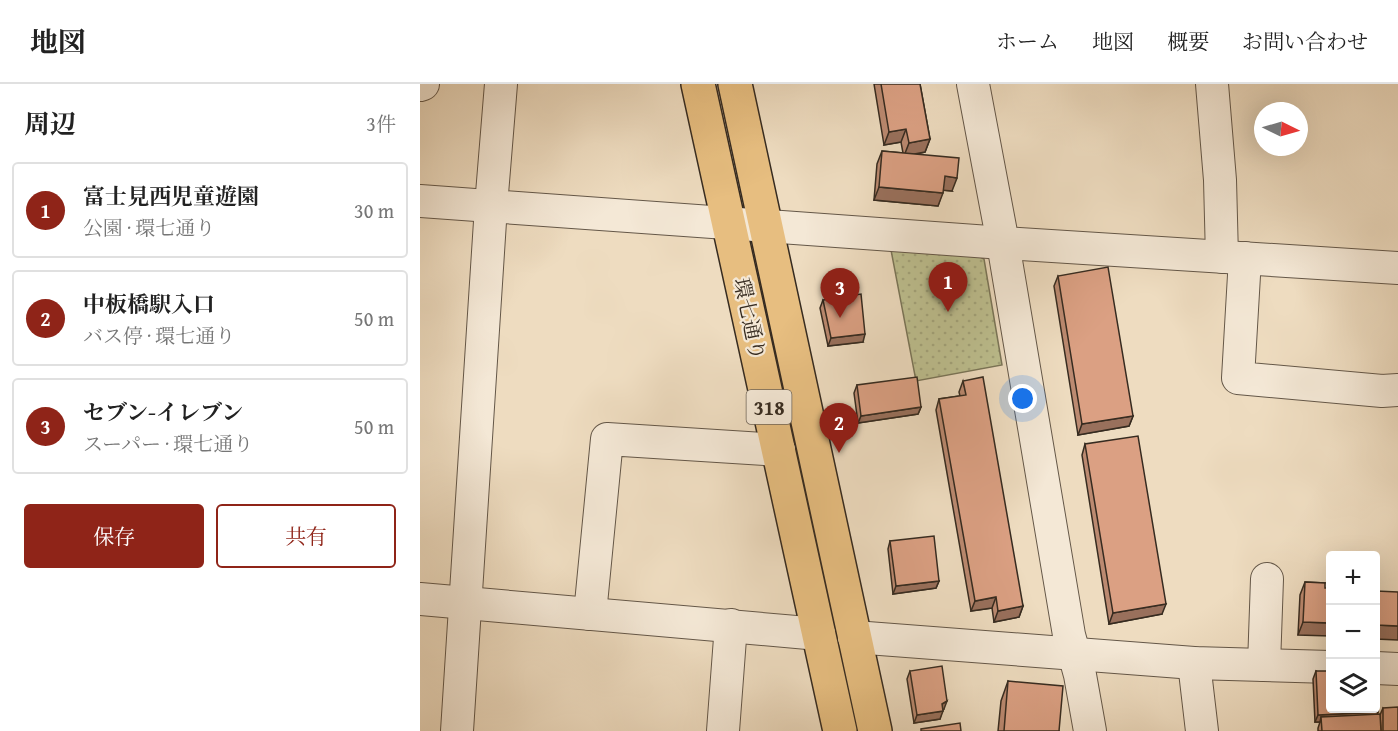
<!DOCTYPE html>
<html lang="ja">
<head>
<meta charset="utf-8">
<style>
  :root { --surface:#fff; --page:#f2f2f2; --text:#222; --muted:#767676; --line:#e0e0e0; --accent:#8f2418 }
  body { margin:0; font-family:"Gentium Book Plus","Noto Serif JP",serif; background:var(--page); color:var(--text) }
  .controls { position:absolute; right:18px; bottom:18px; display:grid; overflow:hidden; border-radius:6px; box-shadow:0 6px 24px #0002 }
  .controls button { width:54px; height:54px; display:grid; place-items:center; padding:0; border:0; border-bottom:2px solid var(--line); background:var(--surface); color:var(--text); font:30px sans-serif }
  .compass { position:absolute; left:834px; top:18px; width:54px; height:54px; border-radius:50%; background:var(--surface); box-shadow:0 6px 24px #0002; rotate:95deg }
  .you { position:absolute; left:603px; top:315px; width:21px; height:21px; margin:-15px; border:4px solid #fff; border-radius:50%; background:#1a73e8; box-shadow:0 0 0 9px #1a73e833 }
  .badge { display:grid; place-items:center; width:39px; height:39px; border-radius:50%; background:var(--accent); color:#fff; font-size:20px; font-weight:700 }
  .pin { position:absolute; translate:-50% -50px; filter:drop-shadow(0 2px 3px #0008) }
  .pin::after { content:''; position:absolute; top:32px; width:21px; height:18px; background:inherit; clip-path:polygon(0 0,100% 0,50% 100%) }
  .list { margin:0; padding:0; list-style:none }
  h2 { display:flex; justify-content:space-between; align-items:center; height:78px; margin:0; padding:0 24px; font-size:26px }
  h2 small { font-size:20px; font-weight:400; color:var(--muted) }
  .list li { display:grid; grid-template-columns:39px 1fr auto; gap:18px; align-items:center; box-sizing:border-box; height:96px; margin:0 12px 12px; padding:0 12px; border:2px solid var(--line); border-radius:6px }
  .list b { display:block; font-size:22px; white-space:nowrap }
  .list p { margin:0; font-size:20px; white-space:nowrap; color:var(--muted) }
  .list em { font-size:20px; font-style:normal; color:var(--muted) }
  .actions { display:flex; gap:12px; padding:18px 24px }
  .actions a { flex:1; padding:14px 0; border:2px solid var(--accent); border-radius:6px; text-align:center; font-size:21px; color:var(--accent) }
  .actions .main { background:var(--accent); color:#fff }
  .icon { flex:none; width:33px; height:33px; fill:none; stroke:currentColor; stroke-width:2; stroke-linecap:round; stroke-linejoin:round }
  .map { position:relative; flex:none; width:978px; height:647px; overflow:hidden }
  header { display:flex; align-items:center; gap:36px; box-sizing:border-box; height:84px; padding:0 30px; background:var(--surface); border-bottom:2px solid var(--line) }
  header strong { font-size:28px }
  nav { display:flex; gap:33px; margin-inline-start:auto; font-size:21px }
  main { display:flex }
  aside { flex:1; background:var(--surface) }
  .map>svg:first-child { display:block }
  .park { fill:url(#park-dots); stroke:#7a7558; stroke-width:1.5 }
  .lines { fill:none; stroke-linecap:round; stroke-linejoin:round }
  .minor-casing { stroke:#645748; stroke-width:34 }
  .major-casing { stroke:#362b20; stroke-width:36 }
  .minor { stroke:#f4e8d6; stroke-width:32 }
  .major { stroke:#e7be80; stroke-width:33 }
  .wall { fill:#bc8a71; stroke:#362b20; stroke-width:1.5 }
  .shaded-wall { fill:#99705c; stroke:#362b20; stroke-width:1.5 }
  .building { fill:#dba083; stroke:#362b20; stroke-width:1.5 }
  .labels { text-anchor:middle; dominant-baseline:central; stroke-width:4.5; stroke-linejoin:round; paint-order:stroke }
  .shield { fill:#f4e8d6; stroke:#6f6457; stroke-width:1.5 }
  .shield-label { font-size:20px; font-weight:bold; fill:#362b20 }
  .street-label { font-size:21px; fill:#362b20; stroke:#f4e8d6 }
</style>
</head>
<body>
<header>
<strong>地図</strong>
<nav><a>ホーム</a><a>地図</a><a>概要</a><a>お問い合わせ</a></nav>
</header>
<main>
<aside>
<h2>周辺<small>3件</small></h2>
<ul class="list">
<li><span class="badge">1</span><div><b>富士見西児童遊園</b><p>公園 · 環七通り</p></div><em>30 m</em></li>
<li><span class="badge">2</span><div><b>中板橋駅入口</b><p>バス停 · 環七通り</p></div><em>50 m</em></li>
<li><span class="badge">3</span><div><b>セブン-イレブン</b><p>スーパー · 環七通り</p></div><em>50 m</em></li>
</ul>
<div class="actions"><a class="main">保存</a><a>共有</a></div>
</aside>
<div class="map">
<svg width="978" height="647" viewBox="0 0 978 647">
  <defs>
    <pattern id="park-dots" width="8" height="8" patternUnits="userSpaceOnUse" patternTransform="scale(1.5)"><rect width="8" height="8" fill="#bdbf8f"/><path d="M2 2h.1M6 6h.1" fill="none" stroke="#a3a47b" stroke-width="1.8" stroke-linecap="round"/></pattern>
  </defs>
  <rect width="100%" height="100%" fill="#eedcc0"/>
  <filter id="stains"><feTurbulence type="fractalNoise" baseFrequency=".00333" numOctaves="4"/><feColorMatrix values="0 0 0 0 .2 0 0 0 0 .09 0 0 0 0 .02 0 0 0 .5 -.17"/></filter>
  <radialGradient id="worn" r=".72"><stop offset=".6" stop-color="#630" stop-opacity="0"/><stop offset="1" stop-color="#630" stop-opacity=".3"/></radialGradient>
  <path class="park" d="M471,166l87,6 6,3 18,106 -86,16z"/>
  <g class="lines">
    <defs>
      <g id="minor">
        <path d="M553,0l30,159 66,392 11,40 10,56"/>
        <path d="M792,0l8,96 2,77"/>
        <path d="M0,1l3,-1"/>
        <path d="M0,117l583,42 395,25"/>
        <path d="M825,174l-7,120 144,13 16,-1"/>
        <path d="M0,515l399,35"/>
        <path d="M170,530l17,-175 172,11"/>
        <path d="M434,553l340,26 136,4"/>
        <path d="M774,579l8,68"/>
        <path d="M844,581l3,-86"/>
        <path d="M956,584l22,1"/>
        <path d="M37,647l34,-525 10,-122"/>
        <path d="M303,647l8,-106"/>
      </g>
      <g id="major">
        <path d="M278,0l142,647"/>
        <path d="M315,0l140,647"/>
      </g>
    </defs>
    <use href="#minor" class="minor-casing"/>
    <use href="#major" class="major-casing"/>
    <use href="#minor" class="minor"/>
    <use href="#major" class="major"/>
  </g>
  <g class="wall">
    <path d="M454,0h46l10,55 -5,13 -9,2 36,37 -9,-1 -5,16 -64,-6 3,-36 5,-13 21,2 -2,-11 -17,3z"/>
    <path d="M638,192l75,140 -4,10 -51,9 -24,-149z"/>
    <path d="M403,216l40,42 -35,4 -8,-38z"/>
    <path d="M543,297l60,225 -4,11 -25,5 -2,-14 -21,3 -35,-201 3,-11 21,-3 -1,-4z"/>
    <path d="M437,301l64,22 -3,7 -60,9 -4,-30z"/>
    <path d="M665,360l77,170 -53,10 -27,-169z"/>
    <path d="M470,457l49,40 -3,7 -43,6 -5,-45z"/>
    <path d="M885,498l20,1 -27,52 2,-40z"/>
    <path d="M490,587l34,38 -2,1 -2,9 -26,4 -7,-44z"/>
    <path d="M896,587l62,41 -1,2 4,17 -1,-16 3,-7 15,23h-80v-3l2,-6h-5l-2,-43z"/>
    <path d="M588,597l51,50h-61l3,-30z"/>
  </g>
  <g class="shaded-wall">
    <path d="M486,45l-5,13 -17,3 5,-13z"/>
    <path d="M510,55l-5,13 -21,4 5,-13z"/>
    <path d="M525,92l12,2 -5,13 -12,-1z"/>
    <path d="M459,103l64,6 -5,13 -64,-6z"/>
    <path d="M445,250l-2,8 -35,4 3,-8z"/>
    <path d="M501,323l-3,7 -60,9 3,-7z"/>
    <path d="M713,332l-4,10 -51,9 4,-11z"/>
    <path d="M519,497l-3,7 -43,6 3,-8z"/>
    <path d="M576,513l-4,11 -21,3 4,-10z"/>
    <path d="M746,520l-4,10 -53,10 4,-11z"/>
    <path d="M603,522l-4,11 -25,5 4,-11z"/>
    <path d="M883,538l27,1v13l-32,-1z"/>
    <path d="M956,541l22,1v14l-22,-1z"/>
    <path d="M527,617l-3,8 -5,2 3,-7z"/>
    <path d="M523,627l-3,8 -26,4 3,-8z"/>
    <path d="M958,628l-3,8 -54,-3 -1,5h-5l3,-7z"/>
  </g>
  <g class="building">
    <path d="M461,0h39l10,55 -21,4 -3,-14 -17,3z"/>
    <path d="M462,67l77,7 -2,20 -12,-2 -2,17 -64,-6z"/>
    <path d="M688,183l25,149 -51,8 -24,-148z"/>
    <path d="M441,210l4,40 -34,4 -8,-38z"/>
    <path d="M497,293l4,30 -60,9 -4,-31z"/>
    <path d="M563,293l40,229 -25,5 -2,-14 -21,4 -36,-202 27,-4 -3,-14z"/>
    <path d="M718,352l28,168 -53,9 -28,-169z"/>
    <path d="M514,452l5,45 -43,5 -6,-45z"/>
    <path d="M885,498l20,1v5h5v35l-27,-1z"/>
    <path d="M956,507l22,1v34l-22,-1z"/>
    <path d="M522,582l5,35 -5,3 1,7 -26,4 -7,-44z"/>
    <path d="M896,587h14v37h46v-26l1,1 1,29 -60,3z"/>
    <path d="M588,597l55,5 -4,45h-55z"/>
    <path d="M978,623v24h-15v-23z"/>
    <path d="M960,630l1,17h-59l-1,-14z"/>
    <path d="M540,639l1,8h-40v-2z"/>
  </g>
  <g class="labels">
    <rect class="shield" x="326.5" y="306" width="45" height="34" rx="4.5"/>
    <g class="shield-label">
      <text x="349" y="323">318</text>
    </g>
    <g class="street-label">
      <text transform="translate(330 235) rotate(78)">環七通り</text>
    </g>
  </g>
  <rect width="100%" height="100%" filter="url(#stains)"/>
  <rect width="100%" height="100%" fill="url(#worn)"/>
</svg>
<div class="controls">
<button>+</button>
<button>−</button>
<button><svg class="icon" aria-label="layers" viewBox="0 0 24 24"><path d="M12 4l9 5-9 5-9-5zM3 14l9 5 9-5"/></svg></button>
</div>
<svg class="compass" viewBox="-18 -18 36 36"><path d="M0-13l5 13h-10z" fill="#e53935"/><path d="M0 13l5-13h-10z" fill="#767676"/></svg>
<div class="you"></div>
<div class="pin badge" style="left:528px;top:228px">1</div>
<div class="pin badge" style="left:419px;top:369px">2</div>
<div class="pin badge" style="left:420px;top:234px">3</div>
</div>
</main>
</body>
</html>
